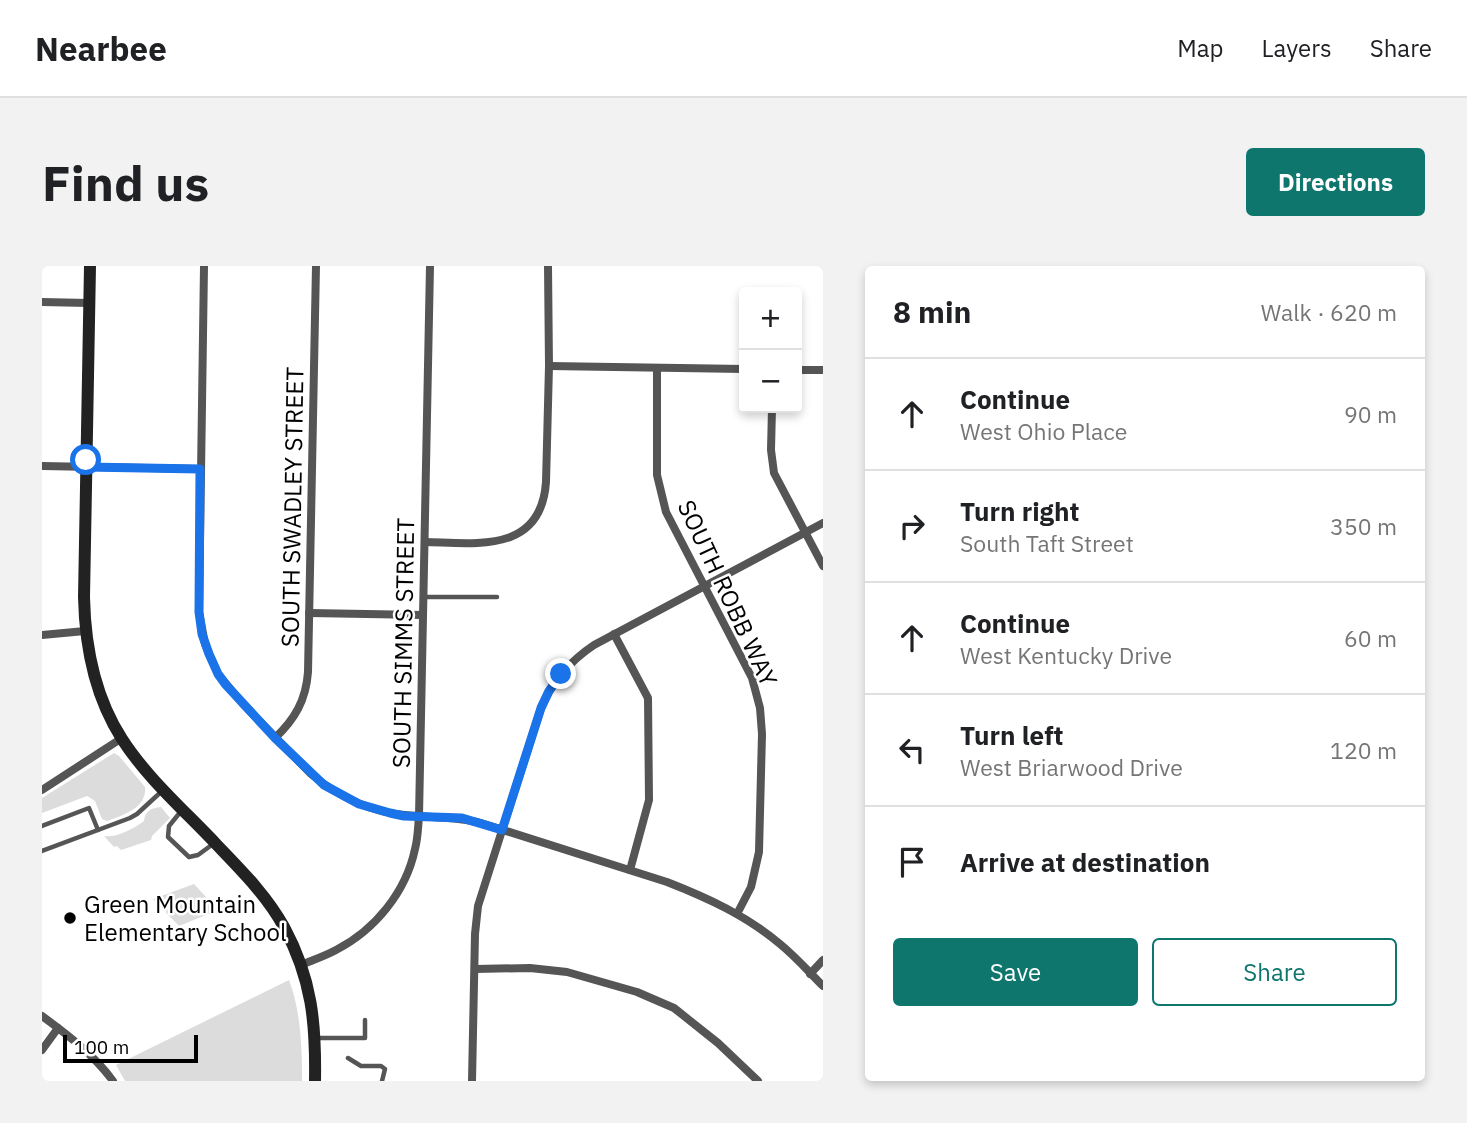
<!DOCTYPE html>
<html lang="en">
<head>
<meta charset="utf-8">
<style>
  :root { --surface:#fff; --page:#f2f2f2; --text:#202124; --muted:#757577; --line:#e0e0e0; --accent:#0f766e }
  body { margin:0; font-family:"IBM Plex Sans",sans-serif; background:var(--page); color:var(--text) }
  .controls { position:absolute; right:21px; top:21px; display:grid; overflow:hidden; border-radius:7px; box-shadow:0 4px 10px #0003 }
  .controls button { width:63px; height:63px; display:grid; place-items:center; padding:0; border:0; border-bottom:2px solid var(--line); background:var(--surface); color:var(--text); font:35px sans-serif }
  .scale { position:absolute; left:21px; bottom:18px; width:135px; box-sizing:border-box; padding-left:7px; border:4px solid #000; border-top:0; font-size:19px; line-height:24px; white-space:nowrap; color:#000; -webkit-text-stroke:5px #fff; paint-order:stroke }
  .stop { position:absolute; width:21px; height:21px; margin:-16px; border:5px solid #1a73e8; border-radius:50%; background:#fff }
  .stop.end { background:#1a73e8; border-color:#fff; box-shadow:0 2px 7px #0008 }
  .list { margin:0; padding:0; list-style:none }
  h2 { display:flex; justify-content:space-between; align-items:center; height:91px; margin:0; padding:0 28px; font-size:30px }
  h2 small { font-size:23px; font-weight:400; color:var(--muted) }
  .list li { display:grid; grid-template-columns:46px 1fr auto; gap:21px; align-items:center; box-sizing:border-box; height:112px; padding:0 28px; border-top:2px solid var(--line) }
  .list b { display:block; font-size:26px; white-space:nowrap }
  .list p { margin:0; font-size:23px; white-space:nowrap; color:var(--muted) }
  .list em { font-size:23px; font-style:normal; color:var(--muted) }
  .actions { display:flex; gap:14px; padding:21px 28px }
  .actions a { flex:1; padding:16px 0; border:2px solid var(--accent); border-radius:7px; text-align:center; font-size:24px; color:var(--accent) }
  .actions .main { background:var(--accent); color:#fff }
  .icon { flex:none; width:38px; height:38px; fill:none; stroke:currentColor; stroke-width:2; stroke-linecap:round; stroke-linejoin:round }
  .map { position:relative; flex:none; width:781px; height:815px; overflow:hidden; border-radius:7px }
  header { display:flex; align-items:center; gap:42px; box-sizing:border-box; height:98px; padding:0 35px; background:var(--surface); border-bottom:2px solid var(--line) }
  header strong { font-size:33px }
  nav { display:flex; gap:38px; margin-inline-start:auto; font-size:24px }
  .intro { display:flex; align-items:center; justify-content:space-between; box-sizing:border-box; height:168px; padding:0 42px }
  h1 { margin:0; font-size:49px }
  .button { padding:18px 32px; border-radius:7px; background:var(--accent); color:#fff; font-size:24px; font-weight:700 }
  main { display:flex; gap:42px; padding:0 42px }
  aside { flex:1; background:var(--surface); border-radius:7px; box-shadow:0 4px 10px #0003 }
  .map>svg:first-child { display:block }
  .green { fill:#dcdcdc }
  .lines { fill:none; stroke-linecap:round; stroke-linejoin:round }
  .lane { stroke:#555; stroke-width:4.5 }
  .street { stroke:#555; stroke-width:8 }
  .secondary { stroke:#222; stroke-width:12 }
  .route { stroke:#1a73e8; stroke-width:9 }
  .poi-dot { fill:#000; stroke:#fff; stroke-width:2.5 }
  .labels { text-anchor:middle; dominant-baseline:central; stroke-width:5; stroke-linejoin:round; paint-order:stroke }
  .street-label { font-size:24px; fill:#000; stroke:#fff }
  .poi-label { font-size:24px; fill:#000; stroke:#fff; text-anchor:start }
</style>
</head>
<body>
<header>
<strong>Nearbee</strong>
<nav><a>Map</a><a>Layers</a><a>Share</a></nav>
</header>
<div class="intro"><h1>Find us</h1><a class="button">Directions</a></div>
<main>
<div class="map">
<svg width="781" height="815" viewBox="0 0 781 815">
  <rect width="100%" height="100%" fill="#fff"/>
  <g class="green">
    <path d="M72,487l5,3 26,31c2,21 -22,28 -38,34l-5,-2 -7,-18 -8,-5 -45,17v-15z"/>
    <path d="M119,541l9,11 -18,18 -1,4 -30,10 -4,-4 -3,1 -10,-11c13,2 29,-7 40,-15 1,-10 7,-13 17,-14z"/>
    <path d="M152,618l24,26 -39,16 -26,-27z"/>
    <path d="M247,714c12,32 13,67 13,101h-177l-9,-16z"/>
  </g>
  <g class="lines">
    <g class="lane">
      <path d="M383,331h72"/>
      <path d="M140,544l-13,16 -1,11 21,20 9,-2 15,-11"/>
      <path d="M0,560l47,-18 9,22"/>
      <path d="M0,585l88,-33 7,-4 25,-23"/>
      <path d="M274,772h49v-18"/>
      <path d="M306,792l13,8h20l4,3 -3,12"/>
    </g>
    <g class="street">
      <path d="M162,0l-5,346 6,32 13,30 25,30 68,70c27,22 59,38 94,41 27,3 50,1 76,8l186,59c41,16 80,34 113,62 16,13 29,28 43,42"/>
      <path d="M0,36l47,1"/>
      <path d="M507,100l195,3"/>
      <path d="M615,103v106l9,37 86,166 8,30 2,26 -3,118 -8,35 -14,27"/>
      <path d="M755,104h26"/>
      <path d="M730,142l-1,42 3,23 49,93"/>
      <path d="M0,200l158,3"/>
      <path d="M383,276c51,1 116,12 121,-60l3,-116 -1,-100"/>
      <path d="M267,347l114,2"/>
      <path d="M572,368l34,64 1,102 -19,70"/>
      <path d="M0,369l43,-4"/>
      <path d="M233,472c20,-19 31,-38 33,-66l8,-406"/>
      <path d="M0,524l80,-52"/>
      <path d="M259,699c12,-5 24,-9 35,-15 39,-20 70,-58 79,-101 3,-11 3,-22 4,-33l11,-550"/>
      <path d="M433,703l55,-1 37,4 70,20 37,16 44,35 40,38"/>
      <path d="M768,708l13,-14"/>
      <path d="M0,750c26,19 52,39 71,65"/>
      <path d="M0,784l16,-22"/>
      <path d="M430,815l3,-147 3,-28 63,-198c11,-26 29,-47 53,-63l229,-122"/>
    </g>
    <path class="secondary" d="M48,0l-6,331c1,49 11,100 38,142 25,39 63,72 95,106 25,26 50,51 67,82 28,52 32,96 31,154"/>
  </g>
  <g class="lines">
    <path class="route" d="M44,194v7l114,2 -1,143 3,22 7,20 9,20 8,11 49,53 49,47 35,19 31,9 14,3 58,2 40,12 39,-122 8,-17 12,-17"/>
  </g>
  <circle class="poi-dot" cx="28" cy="652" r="7"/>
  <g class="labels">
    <g class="street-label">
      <text transform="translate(250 241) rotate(-89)">SOUTH SWADLEY STREET</text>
      <text transform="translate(686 327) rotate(65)">SOUTH ROBB WAY</text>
      <text transform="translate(361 377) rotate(-89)">SOUTH SIMMS STREET</text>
    </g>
    <g class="poi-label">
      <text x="42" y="638">Green Mountain<tspan x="42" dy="28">Elementary School</tspan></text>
    </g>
  </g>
</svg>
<div class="controls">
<button>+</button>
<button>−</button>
</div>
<div class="scale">100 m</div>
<div class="stop" style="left:44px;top:194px"></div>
<div class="stop end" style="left:519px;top:408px"></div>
</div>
<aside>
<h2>8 min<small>Walk · 620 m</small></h2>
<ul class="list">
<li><svg class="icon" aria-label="ahead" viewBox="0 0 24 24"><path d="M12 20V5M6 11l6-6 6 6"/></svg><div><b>Continue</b><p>West Ohio Place</p></div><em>90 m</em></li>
<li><svg class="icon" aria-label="right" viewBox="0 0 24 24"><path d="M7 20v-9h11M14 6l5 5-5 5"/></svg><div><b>Turn right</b><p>South Taft Street</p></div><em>350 m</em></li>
<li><svg class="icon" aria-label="ahead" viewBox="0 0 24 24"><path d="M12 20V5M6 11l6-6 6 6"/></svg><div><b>Continue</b><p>West Kentucky Drive</p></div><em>60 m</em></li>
<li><svg class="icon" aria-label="left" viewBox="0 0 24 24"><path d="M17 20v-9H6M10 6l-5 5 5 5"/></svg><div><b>Turn left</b><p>West Briarwood Drive</p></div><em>120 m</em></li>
<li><svg class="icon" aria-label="arrive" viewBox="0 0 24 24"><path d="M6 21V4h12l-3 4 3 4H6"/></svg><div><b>Arrive at destination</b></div></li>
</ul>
<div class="actions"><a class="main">Save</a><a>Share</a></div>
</aside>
</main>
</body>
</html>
